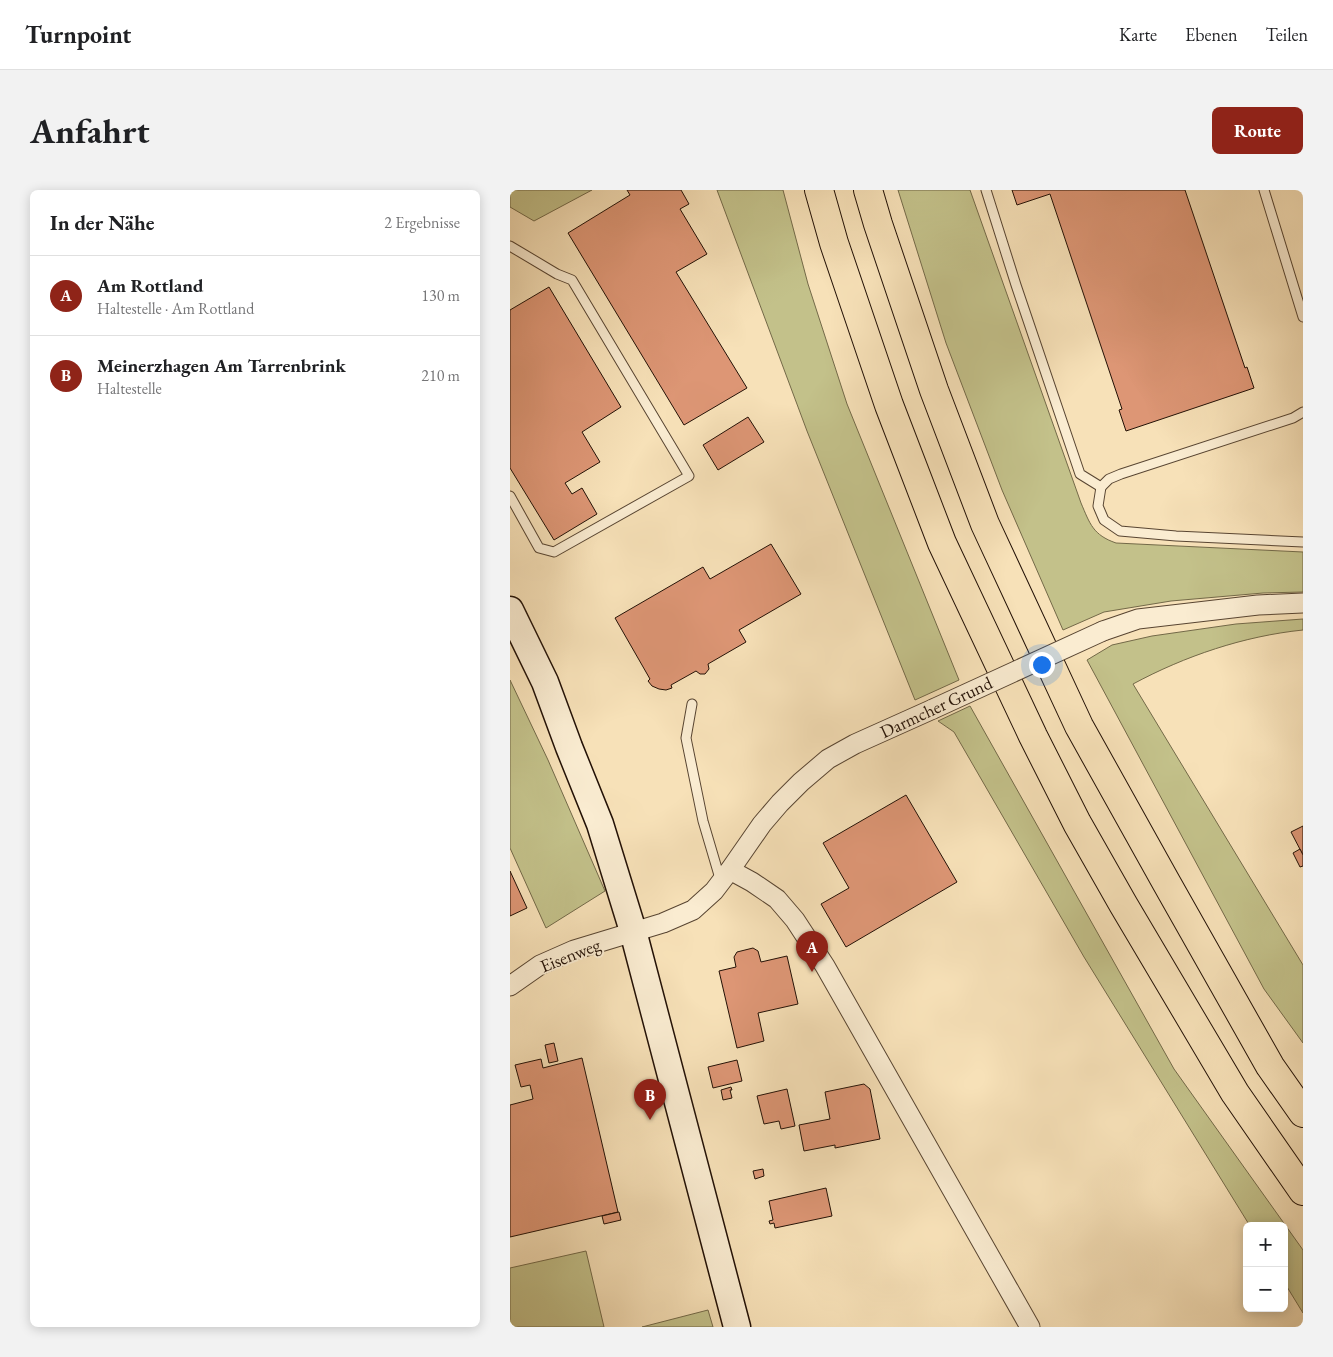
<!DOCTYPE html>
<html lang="de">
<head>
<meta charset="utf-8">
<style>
  :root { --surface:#fff; --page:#f2f2f2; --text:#202124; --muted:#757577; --line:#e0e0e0; --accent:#8f2418 }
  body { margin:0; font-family:"EB Garamond",serif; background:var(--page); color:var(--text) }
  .controls { position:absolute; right:15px; bottom:15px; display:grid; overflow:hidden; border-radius:8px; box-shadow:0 2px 12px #0003 }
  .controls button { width:45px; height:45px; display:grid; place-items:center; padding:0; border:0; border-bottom:1px solid var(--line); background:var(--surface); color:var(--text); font:25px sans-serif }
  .you { position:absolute; left:531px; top:474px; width:18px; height:18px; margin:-12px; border:4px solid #fff; border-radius:50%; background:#1a73e8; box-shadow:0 0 0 8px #1a73e833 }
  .badge { display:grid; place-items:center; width:32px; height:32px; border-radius:50%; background:var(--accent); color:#fff; font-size:16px; font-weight:700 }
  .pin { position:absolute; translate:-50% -41px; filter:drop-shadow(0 1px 2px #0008) }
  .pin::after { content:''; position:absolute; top:26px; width:18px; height:15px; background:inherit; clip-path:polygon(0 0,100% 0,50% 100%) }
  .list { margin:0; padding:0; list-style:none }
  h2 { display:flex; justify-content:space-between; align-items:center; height:65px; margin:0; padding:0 20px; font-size:21px }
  h2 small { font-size:16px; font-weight:400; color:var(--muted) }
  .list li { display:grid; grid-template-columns:32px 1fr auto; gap:15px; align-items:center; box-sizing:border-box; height:80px; padding:0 20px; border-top:1px solid var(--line) }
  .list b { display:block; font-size:19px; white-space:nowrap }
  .list p { margin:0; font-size:16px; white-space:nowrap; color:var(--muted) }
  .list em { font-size:16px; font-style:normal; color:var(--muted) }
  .map { position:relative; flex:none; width:793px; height:1137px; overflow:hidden; border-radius:8px }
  header { display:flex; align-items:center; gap:30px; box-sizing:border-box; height:70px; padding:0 25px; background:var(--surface); border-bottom:1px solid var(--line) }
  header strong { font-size:24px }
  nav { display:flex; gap:28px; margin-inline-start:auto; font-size:18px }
  .intro { display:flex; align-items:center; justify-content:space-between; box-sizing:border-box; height:120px; padding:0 30px }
  h1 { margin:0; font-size:35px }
  .button { padding:12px 22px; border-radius:8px; background:var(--accent); color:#fff; font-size:18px; font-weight:700 }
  main { display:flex; gap:30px; padding:0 30px }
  aside { flex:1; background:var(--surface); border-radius:8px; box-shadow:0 2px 12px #0003 }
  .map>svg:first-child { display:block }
  .green { fill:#c3c18a; stroke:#736948 }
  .building { fill:#dd9675; stroke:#231106 }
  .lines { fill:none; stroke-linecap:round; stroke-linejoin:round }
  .service-casing { stroke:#584532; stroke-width:11 }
  .minor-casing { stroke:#584532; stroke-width:21 }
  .secondary-casing { stroke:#231106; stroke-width:29 }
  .motorway-casing { stroke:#231106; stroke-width:30 }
  .service { stroke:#faecd1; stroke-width:9 }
  .minor { stroke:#faecd1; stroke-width:19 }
  .secondary { stroke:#faecd1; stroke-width:26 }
  .motorway { stroke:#f7e1b8; stroke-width:28 }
  .minor-bridge-casing { stroke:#584532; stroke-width:21; stroke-linecap:butt }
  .minor-bridge { stroke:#faecd1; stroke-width:19 }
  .labels { text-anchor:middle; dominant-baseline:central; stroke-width:4; stroke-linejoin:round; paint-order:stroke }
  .street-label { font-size:18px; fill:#231106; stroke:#faecd1 }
</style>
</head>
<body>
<header>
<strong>Turnpoint</strong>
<nav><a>Karte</a><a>Ebenen</a><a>Teilen</a></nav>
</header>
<div class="intro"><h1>Anfahrt</h1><a class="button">Route</a></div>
<main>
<aside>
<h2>In der Nähe<small>2 Ergebnisse</small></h2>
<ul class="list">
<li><span class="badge">A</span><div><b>Am Rottland</b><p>Haltestelle · Am Rottland</p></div><em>130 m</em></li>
<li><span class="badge">B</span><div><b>Meinerzhagen Am Tarrenbrink</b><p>Haltestelle</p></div><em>210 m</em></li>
</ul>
</aside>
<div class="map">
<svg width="793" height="1137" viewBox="0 0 793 1137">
  <rect width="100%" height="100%" fill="#f7e1b8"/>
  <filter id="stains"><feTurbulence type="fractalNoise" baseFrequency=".004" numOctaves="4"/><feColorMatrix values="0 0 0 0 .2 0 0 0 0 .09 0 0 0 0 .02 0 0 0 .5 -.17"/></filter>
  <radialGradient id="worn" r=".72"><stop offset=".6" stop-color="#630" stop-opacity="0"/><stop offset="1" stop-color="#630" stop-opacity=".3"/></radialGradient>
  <g class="green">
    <path d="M0,0h82l-58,31 -24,-14z"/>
    <path d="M207,0h66l25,94 39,120 112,276 -44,20 -108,-269z"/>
    <path d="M388,0h72l111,313c9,21 12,32 35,40l187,9v40l-40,1 -92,8 -67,11 -41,18 -61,-140 -56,-147z"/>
    <path d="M793,429v11c-59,6 -118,26 -170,54l170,281v78l-39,-54 -177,-329 25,-15 40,-9 84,-12z"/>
    <path d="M0,490l38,80 57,131 -59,37 -36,-80z"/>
    <path d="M460,516l204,363 129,181v63l-19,-31v-56h-34l-166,-269 -130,-225 -16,-11z"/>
    <path d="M76,1061l18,76h-94v-59z"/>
    <path d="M198,1120l5,17h-71z"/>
  </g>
  <g class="building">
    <path d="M117,0h54l8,14 -9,5 27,45 -31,18 71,116 -63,37 -116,-192 62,-38z"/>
    <path d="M502,0h173l60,178 2,-1 7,21 -128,43 -7,-21 3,-1 -72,-215 -33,11z"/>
    <path d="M39,97l72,120 -39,25 18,30 -35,21 7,11 10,-6 15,26 -43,26 -44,-72v-158z"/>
    <path d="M238,227l16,25 -46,28 -15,-25z"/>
    <path d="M261,354l30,50 -62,36 7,12 -38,22 1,5 -4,5h-5l-4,-3 -25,14 1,3 -6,2 -7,-1 -7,-3 -4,-5 2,-2 -35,-61 88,-51 7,12z"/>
    <path d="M396,605l51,87 -111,65 -25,-43 28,-16 -26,-45z"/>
    <path d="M793,636v29l-12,-23z"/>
    <path d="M790,659l3,6v11l-3,1 -7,-14z"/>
    <path d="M0,681l17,37 -17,8z"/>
    <path d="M243,758l5,3 3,11 26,-6 11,48 -40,9 6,28 -27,7 -18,-77 17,-4 -2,-10 3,-5z"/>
    <path d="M44,853l4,18 -9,2 -4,-18z"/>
    <path d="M72,868l36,154 -108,25v-132l23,-6 -3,-14 -9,2 -6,-22 26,-6 2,9z"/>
    <path d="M227,870l5,21 -29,7 -5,-21z"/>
    <path d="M354,894l6,5 10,50 -45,9v-3l-31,6 -5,-26 31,-6 -5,-27z"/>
    <path d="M221,897l1,3h-2l2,8 -9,2 -2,-10z"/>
    <path d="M277,899l8,37 -14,3 -2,-8 -15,3 -7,-28z"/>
    <path d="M253,979l1,7 -9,3 -2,-8z"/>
    <path d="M316,998l6,28 -57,12 -1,-5 -4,1 -1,-3 4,-1 -4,-19z"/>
    <path d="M109,1022l2,8 -17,4 -2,-8z"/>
  </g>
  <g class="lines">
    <defs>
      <g id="service">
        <path d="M476,0l30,95 64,189 21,13 -3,19 6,14 16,11 56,5 127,6"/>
        <path d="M754,0l39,127"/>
        <path d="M0,56l47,28 15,6 117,196 -135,76 -15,-4 -29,-52"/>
        <path d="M591,297l8,-8 12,-5 172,-56 10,-6"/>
        <path d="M182,514l-6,34 17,83 18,61"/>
      </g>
      <g id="minor">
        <path d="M593,441l35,-12 120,-14 45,-2"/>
        <path d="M220,680l22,12 25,17 18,21 30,46 205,361"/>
        <path d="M0,796l30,-21 34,-15 89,-27 30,-13 21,-19 16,-21 32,-46 18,-21 21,-21 27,-23 27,-15 78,-35"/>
      </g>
      <path id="secondary" d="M0,420l35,72 24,65 31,77 33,107 104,396"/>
      <g id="motorway">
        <path d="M309,0l15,53 55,162 53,138 91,193 44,87 46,81 112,189 68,98"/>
        <path d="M358,0l10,34 56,166 51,134 94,202 87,156 104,184 33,47"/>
      </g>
    </defs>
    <use href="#service" class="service-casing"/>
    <use href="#minor" class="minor-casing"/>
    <use href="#secondary" class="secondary-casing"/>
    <use href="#motorway" class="motorway-casing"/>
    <use href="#service" class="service"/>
    <use href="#minor" class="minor"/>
    <use href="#secondary" class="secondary"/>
    <use href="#motorway" class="motorway"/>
    <defs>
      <path id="minor-bridge" d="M423,519l170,-78"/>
    </defs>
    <use href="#minor-bridge" class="minor-bridge-casing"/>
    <use href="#minor-bridge" class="minor-bridge"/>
  </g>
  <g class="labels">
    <g class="street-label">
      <text transform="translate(426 517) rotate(-25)">Darmcher Grund</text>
      <text transform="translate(60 765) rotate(-22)">Eisenweg</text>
    </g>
  </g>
  <rect width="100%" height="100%" filter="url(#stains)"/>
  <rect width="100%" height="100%" fill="url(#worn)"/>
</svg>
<div class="controls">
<button>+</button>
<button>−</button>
</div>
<div class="you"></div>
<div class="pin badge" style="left:302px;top:782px">A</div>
<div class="pin badge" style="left:140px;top:930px">B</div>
</div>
</main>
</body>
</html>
